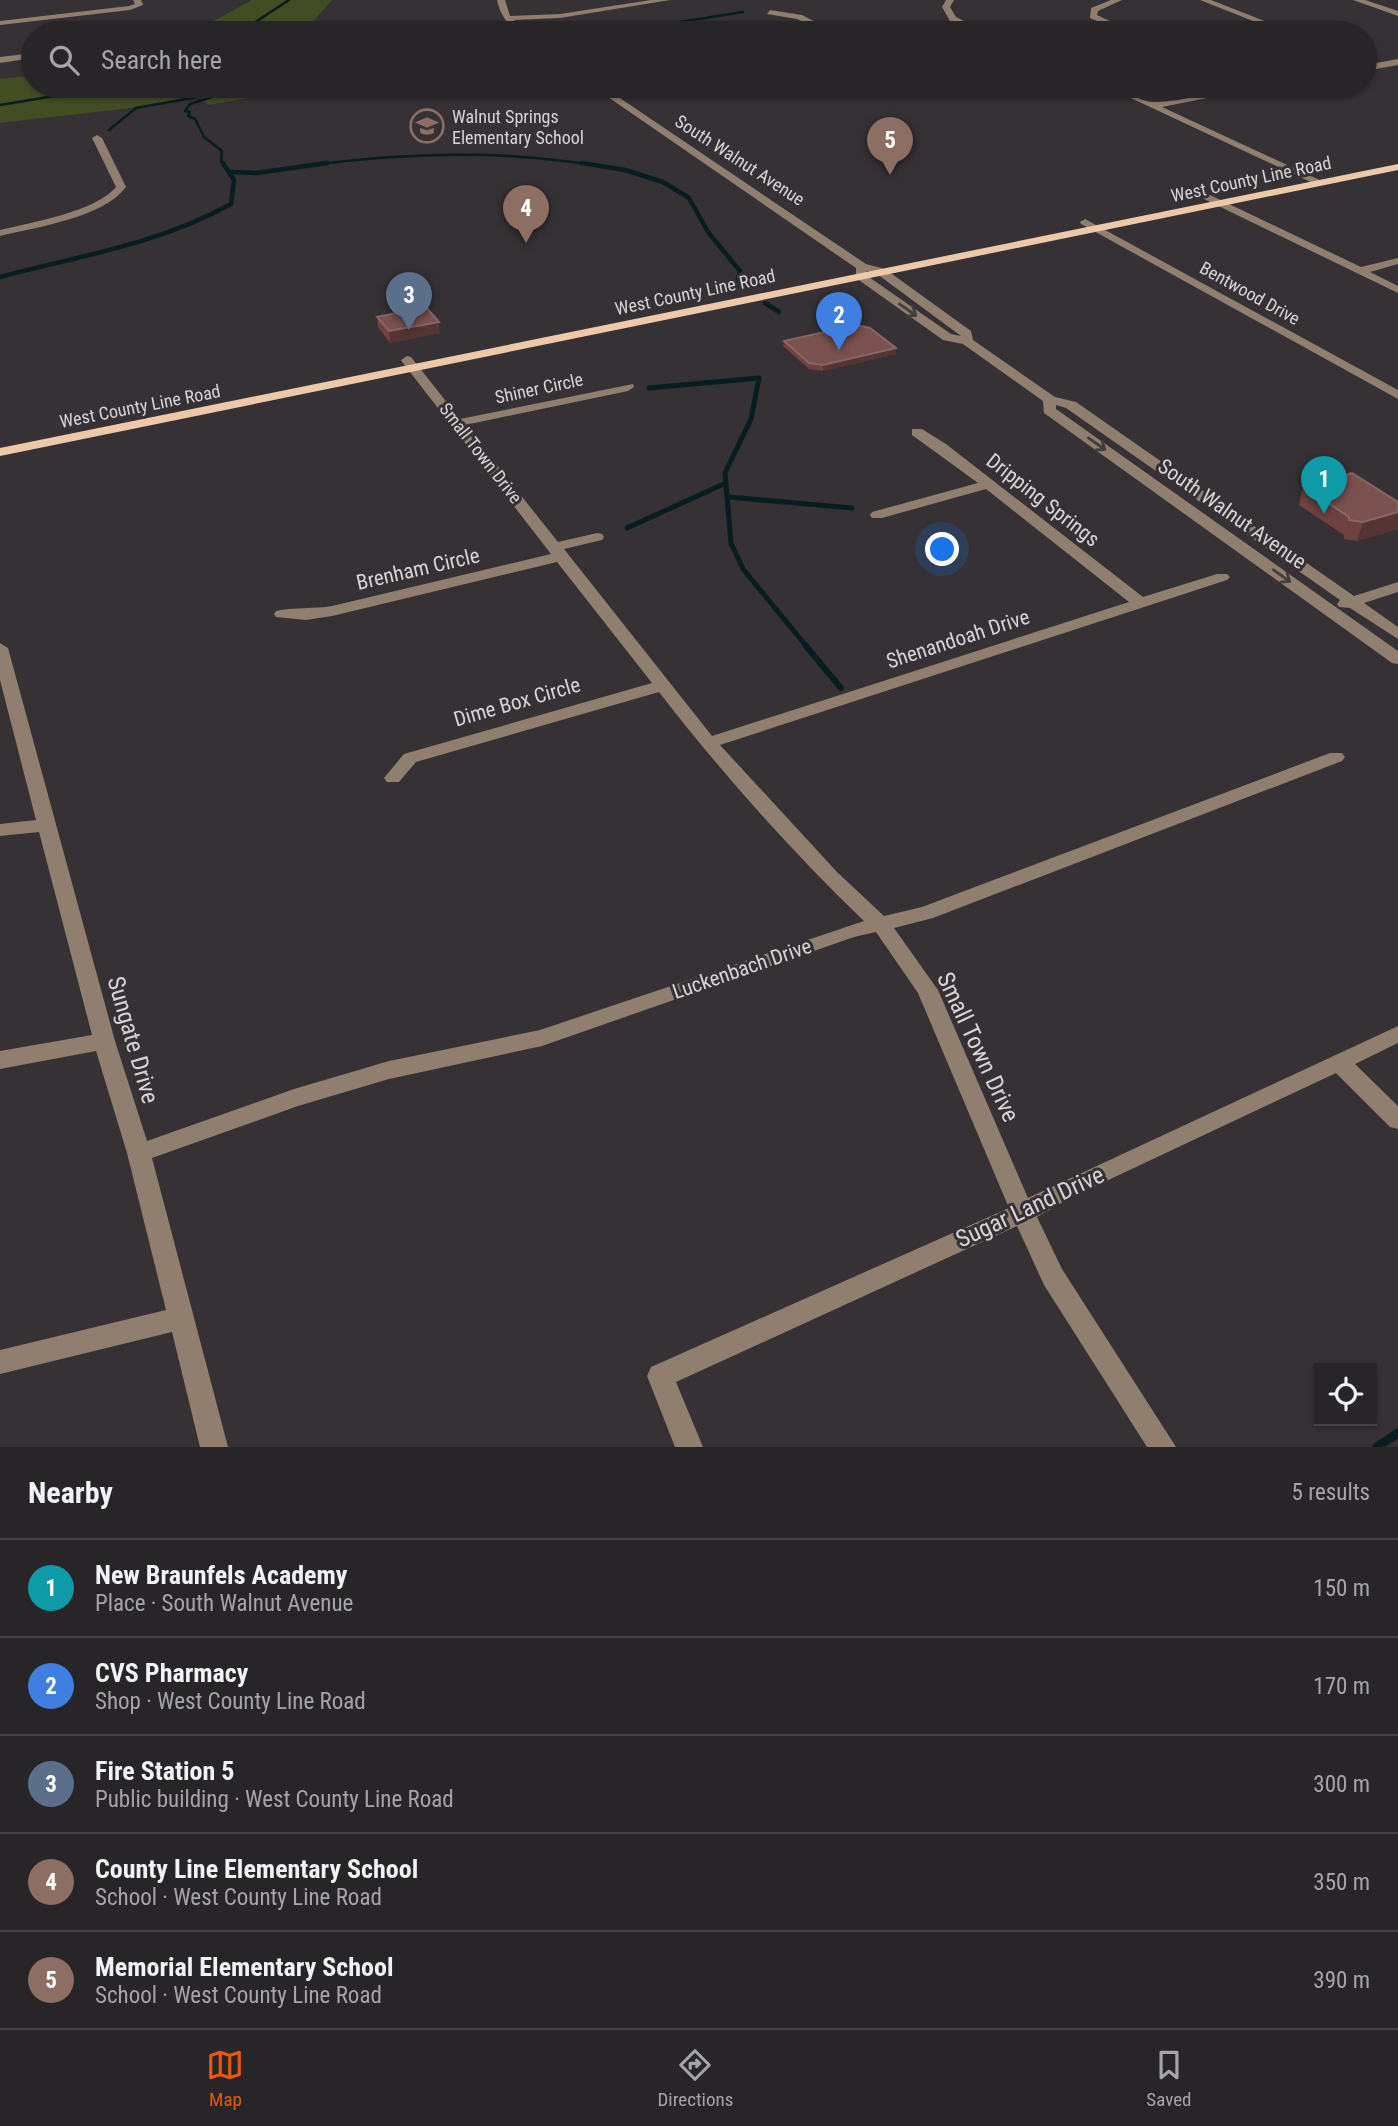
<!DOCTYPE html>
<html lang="en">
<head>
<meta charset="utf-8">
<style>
  :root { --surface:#282528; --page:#343134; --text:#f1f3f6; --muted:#a5a5a8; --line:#444245; --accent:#ea580c }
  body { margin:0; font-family:"Roboto Condensed",sans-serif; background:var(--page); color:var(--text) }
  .controls { position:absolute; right:21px; bottom:21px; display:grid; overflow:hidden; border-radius:0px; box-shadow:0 2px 5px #0004 }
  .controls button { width:63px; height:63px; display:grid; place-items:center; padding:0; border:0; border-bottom:2px solid var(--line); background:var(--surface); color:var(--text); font:35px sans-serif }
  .you { position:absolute; left:943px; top:550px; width:24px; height:24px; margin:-18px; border:5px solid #fff; border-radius:50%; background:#1a73e8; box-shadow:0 0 0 10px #1a73e833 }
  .badge { display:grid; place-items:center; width:46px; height:46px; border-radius:50%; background:var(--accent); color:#fff; font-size:23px; font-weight:700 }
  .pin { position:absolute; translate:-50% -58px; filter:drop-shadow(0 2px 4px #0008) }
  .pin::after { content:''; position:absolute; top:37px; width:24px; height:21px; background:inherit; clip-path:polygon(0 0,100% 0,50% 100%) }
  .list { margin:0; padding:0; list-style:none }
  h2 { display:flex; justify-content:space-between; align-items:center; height:91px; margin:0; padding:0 28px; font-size:30px }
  h2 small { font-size:23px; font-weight:400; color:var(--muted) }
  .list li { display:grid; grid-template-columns:46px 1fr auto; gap:21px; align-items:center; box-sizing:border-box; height:98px; padding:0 28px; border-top:2px solid var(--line) }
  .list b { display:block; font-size:26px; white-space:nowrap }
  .list p { margin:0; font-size:23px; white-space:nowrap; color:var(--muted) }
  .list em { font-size:23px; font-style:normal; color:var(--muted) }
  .icon { flex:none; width:38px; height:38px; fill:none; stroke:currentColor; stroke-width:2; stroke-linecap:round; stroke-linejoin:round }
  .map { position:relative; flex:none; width:1398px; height:1447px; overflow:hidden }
  .search { position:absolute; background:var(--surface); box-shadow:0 2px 5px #0004; left:21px; right:21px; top:21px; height:77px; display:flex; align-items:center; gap:18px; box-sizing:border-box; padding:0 24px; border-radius:38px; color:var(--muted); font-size:26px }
  .sheet { height:581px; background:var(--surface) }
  nav { display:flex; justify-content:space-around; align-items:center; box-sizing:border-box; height:98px; border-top:2px solid var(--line); background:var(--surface); font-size:19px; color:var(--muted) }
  nav a { display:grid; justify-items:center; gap:4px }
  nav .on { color:var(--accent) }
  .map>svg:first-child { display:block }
  .green { fill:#424d23 }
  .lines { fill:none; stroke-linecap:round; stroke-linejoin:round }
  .stream-far4 { stroke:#071d20; stroke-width:2.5 }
  .stream-far3 { stroke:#071d20; stroke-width:4.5 }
  .stream-far2 { stroke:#071d20; stroke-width:5 }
  .stream-far1 { stroke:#071d20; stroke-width:6 }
  .stream { stroke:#071d20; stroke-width:9 }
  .minor { fill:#907e6e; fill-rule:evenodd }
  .major { fill:#edc9a9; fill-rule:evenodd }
  .wall { fill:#70423f }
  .shaded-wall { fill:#543534 }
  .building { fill:#7b5250; stroke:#896665; stroke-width:2 }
  .oneway { stroke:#433d3e }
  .labels { text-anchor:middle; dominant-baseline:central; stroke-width:6; stroke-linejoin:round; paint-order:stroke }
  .far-poi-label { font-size:18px; fill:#d7d4d7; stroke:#353135; text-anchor:start }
  .far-street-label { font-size:18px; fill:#d7d4d7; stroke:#353135 }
  .street-label { font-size:21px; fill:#d7d4d7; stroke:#353135 }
  .near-street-label { font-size:24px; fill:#d7d4d7; stroke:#353135 }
</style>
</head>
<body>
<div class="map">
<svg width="1398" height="1447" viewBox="0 0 1398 1447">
  <rect width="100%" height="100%" fill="#353135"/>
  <g class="green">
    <path d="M252,0h80l-29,33h-111z"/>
    <path d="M27,76h6v10h285l-110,19 -9,-9 -51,10 -148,17v-44z"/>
  </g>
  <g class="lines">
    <g class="stream-far4">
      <path d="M239,33l50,-33"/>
      <path d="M610,33l133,-21"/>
      <path d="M224,96l74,-10"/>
      <path d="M0,105l115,-19"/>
      <path d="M109,130l27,-22 78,-14"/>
      <path d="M225,165l-4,-4 1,-10 -18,-14 -9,-18 -7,-3 2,-4 -5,-1 5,-7 41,-13 -1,-5"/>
      <path d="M312,165c90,-12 189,-15 280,0"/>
    </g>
    <g class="stream-far3">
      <path d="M582,163l43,7 38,12 26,16 19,34 32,39 -3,11 2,3"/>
      <path d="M232,172l24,1 71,-10"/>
      <path d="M0,277c79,-21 159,-33 231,-73l3,-24 -11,-17"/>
      <path d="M765,303l14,9"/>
    </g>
    <g class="stream-far2">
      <path d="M649,388l110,-10 -8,41 -26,54 6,70 12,26 64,78"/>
      <path d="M729,497l123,11"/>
      <path d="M627,528l99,-45"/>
    </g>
    <path class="stream-far1" d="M806,646l35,42"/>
    <path class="stream" d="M1377,1447l21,-14"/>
    <g class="minor">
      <path d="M133,0h8l2,5 -13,5 -130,15v-4l129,-15 6,-2z"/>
      <path d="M497,0h8l5,16 50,-2 91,-14h19l-110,18 -46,2 10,13h-8c-9,-11 -16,-18 -19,-33z"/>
      <path d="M946,0h8l-4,7 6,10 32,16 -17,-3 -35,3 28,-6 -14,-6 -8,-14z"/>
      <path d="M1111,0h11l-24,11 -1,4 38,18h-10l-35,-15 1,-10z"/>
      <path d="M1200,0h11l74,29 -7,2z"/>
      <path d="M1353,0h12l33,11v5z"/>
      <path d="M770,10l32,5 35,18h-10l-30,-14 -30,-5z"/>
      <path d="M33,53v5l-33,5v-6z"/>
      <path d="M1398,59v6l-33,6v-6z"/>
      <path d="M592,86h10l264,178 19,5 86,62 2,9 82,57 21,5 278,194 44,-14v10l-34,11 34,24v12l-48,-31 -11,-1 -2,-3 3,-4 -274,-192 -10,-3v4l342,242v13l-6,-1 -348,-250 -1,-12 -80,-57 -20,-4 -87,-62v-10zM867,271l10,3 84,62 -10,-2 -85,-59z"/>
      <path d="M1105,86c18,0 33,17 50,16 38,-1 75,-16 113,-16l-106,21 164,76 -9,2z"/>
      <path d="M97,135l5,3 24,49c-23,31 -90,40 -126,49v-6c32,-8 95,-18 116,-43l-24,-49z"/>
      <path d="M1208,194l153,73 37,-9v6l-28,8 28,14v7l-194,-94 -1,-2z"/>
      <path d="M1085,219l313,171v9l-317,-175 -1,-2z"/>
      <path d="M407,356l4,1 49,62 173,-35 1,3 -6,4 -163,34 93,117 39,-9 5,1 2,3 -2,3 -38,9 148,187 417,-134 -143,-113 -104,29h-10l-2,-3 2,-3 106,-29 -66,-48v-6h10l24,15 197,153 74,-23h10l3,3 -3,3 -507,165 117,127 47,44 38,-9 408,-154h12l3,4 -3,4 -409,157 -39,10 44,62 90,208 370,-172v17l-43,21 43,42v23l-8,-2 -54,-54 -268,126 -31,18 25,52 114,178h-29l-103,-162 -27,-59 -341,156 27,65h-28l-28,-71 4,-9 358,-159 -91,-215 -42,-61 -22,5 -312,109 -153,33 -91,27 -146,52 76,289h-28l-28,-115 -172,42v-24l166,-40 -39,-157 -31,-102 -96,18v-18l92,-16 -53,-203 -39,4v-12l36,-4 -36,-140v-37l8,5 107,393 32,100 147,-52 95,-28 151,-31 324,-109c-74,-71 -143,-149 -205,-229l-243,70 -17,20h-12l-3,-4 20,-24 248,-71 -95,-121 -225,54 -26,4 -30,-3 -2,-3 2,-3c17,-4 38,-2 56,-5l219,-52 -148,-191 -2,-3z"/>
    </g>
    <path class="major" d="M1398,164v6l-1398,286v-8z"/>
  </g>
  <g class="wall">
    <path d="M377,317l63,16 -50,10 -12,-16z"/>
    <path d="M784,341l112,7v6l-73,17 -14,-2 -26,-23z"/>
    <path d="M1303,486l95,16v27l-41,12 -13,-2v-4l-45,-30z"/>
  </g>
  <g class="shaded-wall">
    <path d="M439,322l1,11 -50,10 -1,-12z"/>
    <path d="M896,348v6l-73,17v-6z"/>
    <path d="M1398,512v17l-41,12 6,-19z"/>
  </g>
  <g class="building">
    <path d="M426,307l13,15 -50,9 -12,-14z"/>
    <path d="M856,325l14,3 26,20 -73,17 -14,-2 -25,-22z"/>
    <path d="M1352,473l46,29v10l-35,10 -14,-2v-3l-46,-31z"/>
  </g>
  <defs><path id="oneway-shaft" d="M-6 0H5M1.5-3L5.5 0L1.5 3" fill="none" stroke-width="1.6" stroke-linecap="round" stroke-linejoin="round" transform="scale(1.75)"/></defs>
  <g class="oneway">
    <use href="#oneway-shaft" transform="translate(908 310) rotate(35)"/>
    <use href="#oneway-shaft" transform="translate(1097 444) rotate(35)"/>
    <use href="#oneway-shaft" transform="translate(1282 576) rotate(36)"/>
  </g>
  <defs>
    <symbol id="school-ring" viewBox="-11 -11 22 22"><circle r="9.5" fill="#353135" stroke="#8d6e63" stroke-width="1.5"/><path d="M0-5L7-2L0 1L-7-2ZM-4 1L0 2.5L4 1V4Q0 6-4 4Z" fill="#8d6e63"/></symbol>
  </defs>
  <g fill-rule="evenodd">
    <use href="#school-ring" x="408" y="107" width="38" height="38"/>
  </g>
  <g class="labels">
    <g class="far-poi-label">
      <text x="452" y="116">Walnut Springs<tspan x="452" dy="21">Elementary School</tspan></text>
    </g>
    <g class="far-street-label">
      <text transform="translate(740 160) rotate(33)">South Walnut Avenue</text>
      <text transform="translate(1251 179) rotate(-12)">West County Line Road</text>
      <text transform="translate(695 292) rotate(-12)">West County Line Road</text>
      <text transform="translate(1250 293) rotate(29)">Bentwood Drive</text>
      <text transform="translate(539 388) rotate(-12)">Shiner Circle</text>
      <text transform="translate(140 406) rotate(-11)">West County Line Road</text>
      <text transform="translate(481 453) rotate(52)">Small Town Drive</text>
    </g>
    <g class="street-label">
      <text transform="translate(1043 500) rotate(38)">Dripping Springs</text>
      <text transform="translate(1232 514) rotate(35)">South Walnut Avenue</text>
      <text transform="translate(418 569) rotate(-13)">Brenham Circle</text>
      <text transform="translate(958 639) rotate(-18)">Shenandoah Drive</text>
      <text transform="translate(517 702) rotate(-16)">Dime Box Circle</text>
      <text transform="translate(742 969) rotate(-19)">Luckenbach Drive</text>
    </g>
    <g class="near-street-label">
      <text transform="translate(133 1040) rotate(74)">Sungate Drive</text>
      <text transform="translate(978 1047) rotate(65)">Small Town Drive</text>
      <text transform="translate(1030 1207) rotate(-25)">Sugar Land Drive</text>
    </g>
  </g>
</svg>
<div class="controls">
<button><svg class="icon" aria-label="locate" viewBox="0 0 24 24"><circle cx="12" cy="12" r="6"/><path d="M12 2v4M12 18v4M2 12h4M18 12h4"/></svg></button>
</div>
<div class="you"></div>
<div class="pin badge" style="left:1324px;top:514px;background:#0f9aa8">1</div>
<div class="pin badge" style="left:839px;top:350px;background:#3f7fe0">2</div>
<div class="pin badge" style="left:409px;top:330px;background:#5c6f8a">3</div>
<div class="pin badge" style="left:526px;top:243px;background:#8d6e63">4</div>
<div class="pin badge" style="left:890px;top:175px;background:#8d6e63">5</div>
<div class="search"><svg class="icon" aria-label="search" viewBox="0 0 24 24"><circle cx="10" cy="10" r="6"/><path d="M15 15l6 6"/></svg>Search here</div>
</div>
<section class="sheet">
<h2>Nearby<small>5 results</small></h2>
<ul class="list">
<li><span class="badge" style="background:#0f9aa8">1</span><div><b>New Braunfels Academy</b><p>Place · South Walnut Avenue</p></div><em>150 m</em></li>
<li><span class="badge" style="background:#3f7fe0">2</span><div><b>CVS Pharmacy</b><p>Shop · West County Line Road</p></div><em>170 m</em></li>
<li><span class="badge" style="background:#5c6f8a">3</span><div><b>Fire Station 5</b><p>Public building · West County Line Road</p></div><em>300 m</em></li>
<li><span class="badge" style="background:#8d6e63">4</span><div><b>County Line Elementary School</b><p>School · West County Line Road</p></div><em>350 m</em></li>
<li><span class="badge" style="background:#8d6e63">5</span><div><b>Memorial Elementary School</b><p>School · West County Line Road</p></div><em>390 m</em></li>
</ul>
</section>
<nav>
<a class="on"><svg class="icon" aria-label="map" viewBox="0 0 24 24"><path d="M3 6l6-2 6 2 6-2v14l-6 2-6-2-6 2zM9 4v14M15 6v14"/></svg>Map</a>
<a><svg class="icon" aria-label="directions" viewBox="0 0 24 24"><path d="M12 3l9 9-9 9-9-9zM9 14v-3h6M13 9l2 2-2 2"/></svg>Directions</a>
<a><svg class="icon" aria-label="saved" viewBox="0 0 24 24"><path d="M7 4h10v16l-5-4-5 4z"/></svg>Saved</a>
</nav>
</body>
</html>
